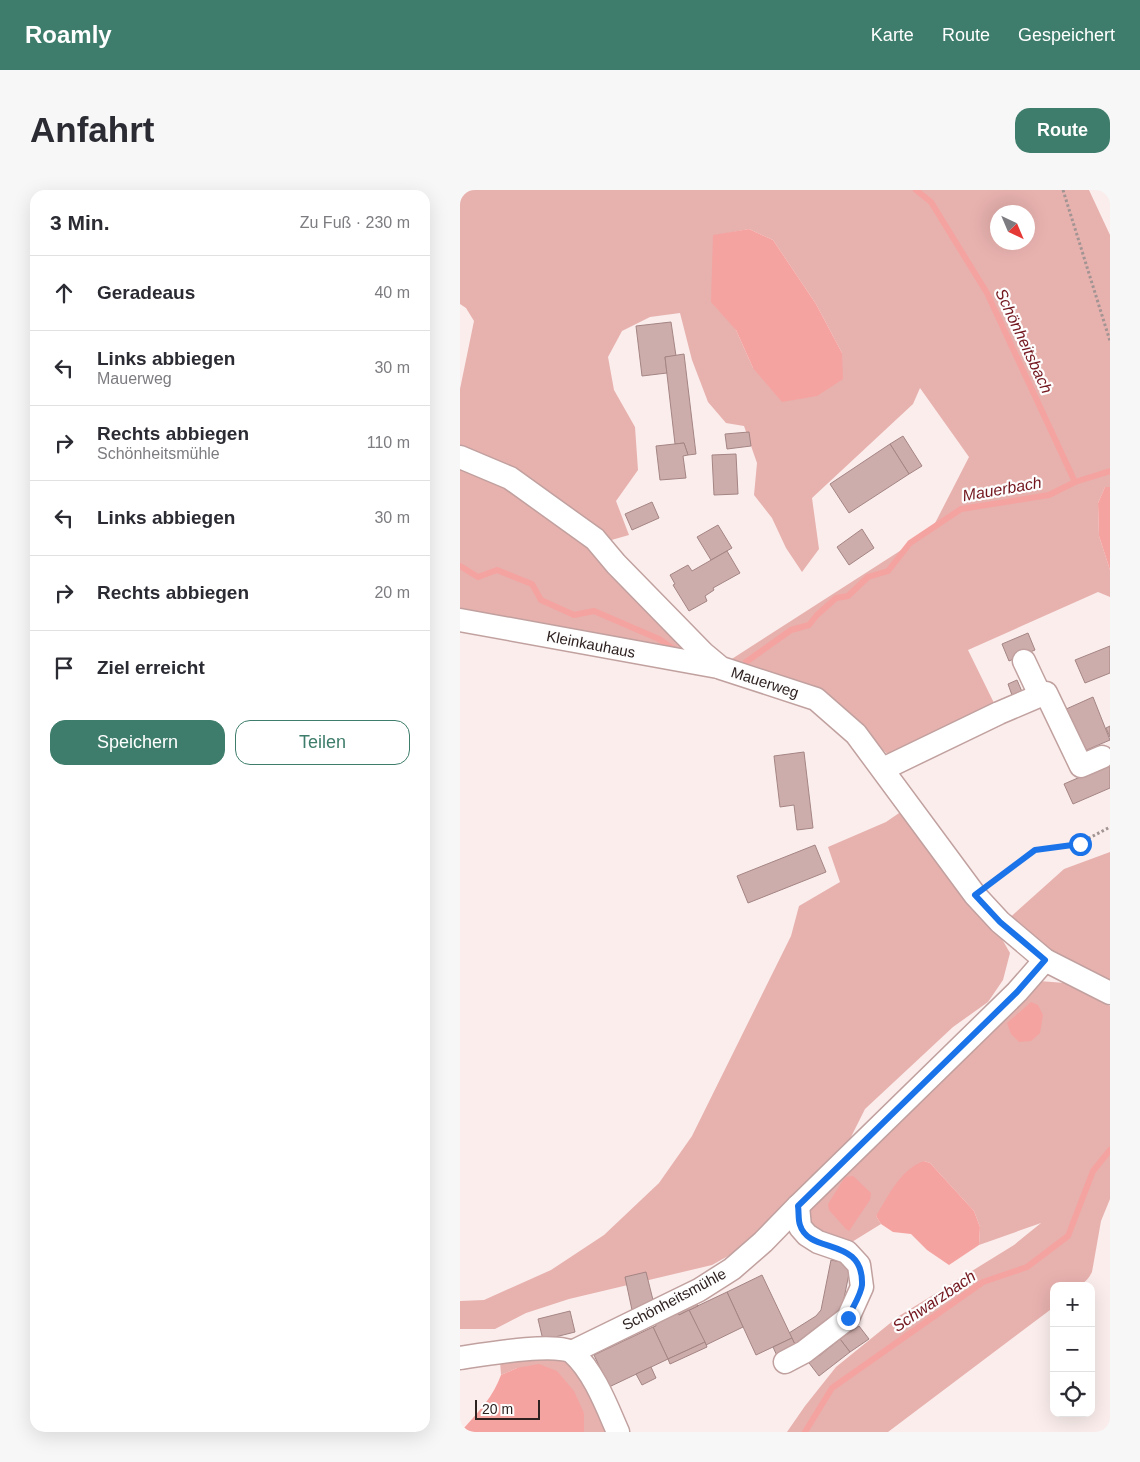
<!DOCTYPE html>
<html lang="de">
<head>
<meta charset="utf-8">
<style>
  :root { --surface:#fff; --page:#f7f7f7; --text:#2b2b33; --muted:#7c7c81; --line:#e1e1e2; --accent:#3e7d6b }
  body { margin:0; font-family:Arial,sans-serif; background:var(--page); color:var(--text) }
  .controls { position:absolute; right:15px; bottom:15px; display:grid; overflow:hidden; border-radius:10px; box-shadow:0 5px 20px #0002 }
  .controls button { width:45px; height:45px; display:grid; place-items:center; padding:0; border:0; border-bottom:1px solid var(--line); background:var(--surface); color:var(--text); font:25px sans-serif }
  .compass { position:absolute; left:530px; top:15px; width:45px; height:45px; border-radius:50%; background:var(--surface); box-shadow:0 5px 20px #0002; rotate:136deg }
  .scale { position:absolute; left:15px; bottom:12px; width:65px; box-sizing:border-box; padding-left:5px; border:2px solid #2e2221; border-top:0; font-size:14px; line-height:18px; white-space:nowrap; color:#2e2221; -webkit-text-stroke:4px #fdfdfd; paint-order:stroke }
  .stop { position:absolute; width:15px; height:15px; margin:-11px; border:4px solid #1a73e8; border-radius:50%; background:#fff }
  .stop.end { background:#1a73e8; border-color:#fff; box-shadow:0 1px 5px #0008 }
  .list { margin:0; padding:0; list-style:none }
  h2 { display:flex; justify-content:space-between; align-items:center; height:65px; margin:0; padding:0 20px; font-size:21px }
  h2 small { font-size:16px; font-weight:400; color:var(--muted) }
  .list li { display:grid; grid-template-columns:32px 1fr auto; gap:15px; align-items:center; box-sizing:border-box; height:75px; padding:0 20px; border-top:1px solid var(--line) }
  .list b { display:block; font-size:19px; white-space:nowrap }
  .list p { margin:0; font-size:16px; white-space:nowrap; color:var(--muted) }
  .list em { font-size:16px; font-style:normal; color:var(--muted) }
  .actions { display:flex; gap:10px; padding:15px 20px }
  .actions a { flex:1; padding:11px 0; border:1px solid var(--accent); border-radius:15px; text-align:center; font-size:18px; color:var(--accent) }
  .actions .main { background:var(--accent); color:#fff }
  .icon { flex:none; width:28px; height:28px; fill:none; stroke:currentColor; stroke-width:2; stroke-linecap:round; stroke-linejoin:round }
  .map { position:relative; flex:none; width:650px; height:1242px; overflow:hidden; border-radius:15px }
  header { display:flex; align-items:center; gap:30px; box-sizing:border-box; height:70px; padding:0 25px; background:var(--accent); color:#fff }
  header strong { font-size:24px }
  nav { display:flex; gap:28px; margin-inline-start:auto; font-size:18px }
  .intro { display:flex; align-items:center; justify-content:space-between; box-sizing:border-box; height:120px; padding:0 30px }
  h1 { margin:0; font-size:35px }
  .button { padding:12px 22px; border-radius:15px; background:var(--accent); color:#fff; font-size:18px; font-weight:700 }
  main { display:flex; gap:30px; padding:0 30px }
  aside { flex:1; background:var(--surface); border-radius:15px; box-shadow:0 5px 20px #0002 }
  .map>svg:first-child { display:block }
  .green { fill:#e7b1ae; fill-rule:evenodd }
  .water { fill:#f5a3a0 }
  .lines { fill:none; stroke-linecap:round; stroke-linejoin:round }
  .stream { stroke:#f5a3a0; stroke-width:6 }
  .building { fill:#cdadab; stroke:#a48584 }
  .minor-casing { stroke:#c1a19f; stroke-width:25 }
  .path { stroke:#a19493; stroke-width:3; stroke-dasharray:2.5 2.5; stroke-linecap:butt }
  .minor { stroke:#fff; stroke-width:22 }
  .route { stroke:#1a73e8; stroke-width:6 }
  .labels { text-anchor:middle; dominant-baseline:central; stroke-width:4.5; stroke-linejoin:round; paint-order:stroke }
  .street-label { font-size:15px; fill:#2e2221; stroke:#fdfdfd }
  .water-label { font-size:16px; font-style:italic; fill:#73161e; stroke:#fdfdfd }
</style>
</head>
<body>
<header>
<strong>Roamly</strong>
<nav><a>Karte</a><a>Route</a><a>Gespeichert</a></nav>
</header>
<div class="intro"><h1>Anfahrt</h1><a class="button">Route</a></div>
<main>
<aside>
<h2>3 Min.<small>Zu Fuß · 230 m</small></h2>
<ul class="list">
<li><svg class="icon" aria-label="ahead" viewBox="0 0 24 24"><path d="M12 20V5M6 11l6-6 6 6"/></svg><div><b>Geradeaus</b></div><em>40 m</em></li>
<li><svg class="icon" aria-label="left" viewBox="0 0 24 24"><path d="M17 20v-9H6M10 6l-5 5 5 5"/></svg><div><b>Links abbiegen</b><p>Mauerweg</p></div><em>30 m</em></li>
<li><svg class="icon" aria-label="right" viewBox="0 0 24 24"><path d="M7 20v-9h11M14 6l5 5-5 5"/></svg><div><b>Rechts abbiegen</b><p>Schönheitsmühle</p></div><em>110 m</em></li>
<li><svg class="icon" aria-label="left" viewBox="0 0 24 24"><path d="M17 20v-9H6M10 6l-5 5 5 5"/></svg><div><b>Links abbiegen</b></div><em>30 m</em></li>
<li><svg class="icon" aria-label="right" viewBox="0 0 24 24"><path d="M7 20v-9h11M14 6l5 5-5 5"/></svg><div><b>Rechts abbiegen</b></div><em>20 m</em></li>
<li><svg class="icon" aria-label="arrive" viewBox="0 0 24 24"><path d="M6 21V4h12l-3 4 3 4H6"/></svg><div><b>Ziel erreicht</b></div></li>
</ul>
<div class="actions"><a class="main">Speichern</a><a>Teilen</a></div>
</aside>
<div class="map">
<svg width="650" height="1242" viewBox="0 0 650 1242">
  <rect width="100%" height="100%" fill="#faedec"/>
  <g class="green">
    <path d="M0,0h629l21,45v252h-5l-7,16 1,33 11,34v27l-12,-5 -130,58 27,55 -105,51 -29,-24 -137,-68 207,-133 38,-74 -49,-69 -7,16 -101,94 7,51 -17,23 -16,-24 -14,-30 -18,-23 3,-32 -13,-37 -18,-3 -18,-21 -16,-42 -12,-47 -30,4 -28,14 -14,26 6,33 21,37 3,43 -22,31 13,34 -28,8 92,109 -233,-32v-231l14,-68 -8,-13 -6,-4zM538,22h30v30h-30zM289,39l24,11 43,64 26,49 -89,15 -17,-38 -23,-94z"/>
    <path d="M442,621l100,128 8,14 -7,27 -15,22 -35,25 -88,82 -21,42 -98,95 -34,19 -143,34 -43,14 -31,16h-35v-28l24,-1 67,-30 53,-35 55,-52 33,-47 99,-200 8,-30 41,-24 -12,-35 58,-25z"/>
    <path d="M650,662v135l-105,-65 59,-53z"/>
    <path d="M579,791l26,2 45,23v193l-9,22 -9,51c-9,18 -20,14 -38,14v21l-166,125h-101l18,-26 31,-39 63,-51 115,-71 27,-22 -62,22 1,-18 -6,-16 -44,-48 -6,-2 -48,55 5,8 -34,21 -39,-20 -5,-20z"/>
    <path d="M95,1162l19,11 41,69h-31v-19l-67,-45 -16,7 -1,-14z"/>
  </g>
  <g class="water">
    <path d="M289,39l24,11 43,64 26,49 1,26 -26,17 -35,6 -29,-34 -17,-38 -25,-28 2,-67z"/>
    <path d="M645,297h5v83l-11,-34 -1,-33z"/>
    <path d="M571,812l7,3 5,10 -3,18 -9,8 -12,1 -8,-8 -4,-11z"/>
    <path d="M464,971l6,2 44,48 6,16 -1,18 -30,20 -22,-15 -16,-16 -18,-2 -12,-8 -5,-8c13,-21 24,-46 48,-55z"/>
    <path d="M393,986l18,17 -1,7 -21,31 -3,-2 -17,-19 -1,-6 17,-27z"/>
    <path d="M79,1174l18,7 17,20 10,22v19h-124v-3l4,-1c16,-18 29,-31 37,-53l16,-7z"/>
  </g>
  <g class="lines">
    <g class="stream">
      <path d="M456,0l15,12 56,91 88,189 35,-11"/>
      <path d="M0,376l18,11 19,-7 35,14 9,16 33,15 20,-4 65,28 17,12"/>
      <path d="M286,472l45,-32 18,-5 8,-10 19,-17 12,-2 20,-19 20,-6 22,-28 51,-34 88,-14 26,-13"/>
      <path d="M345,1242l27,-44 151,-106 44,-15 41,-31 25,-65 17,-21"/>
    </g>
  </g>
  <g class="building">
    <path d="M211,132l5,34 -11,1 2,16 -25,3 -6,-50z"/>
    <path d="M224,164l12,100 -8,1 -4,-12 -9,1 -10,-87z"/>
    <path d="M289,242l2,14 -24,3 -2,-15z"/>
    <path d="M443,246l19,30 -13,8 -19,-30z"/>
    <path d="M224,253l4,12 -5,1 3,22 -26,2 -4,-34z"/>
    <path d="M430,254l19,30 -60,39 -19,-29z"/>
    <path d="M276,264l2,40 -24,1 -2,-40z"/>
    <path d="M192,312l7,16 -27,12 -7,-16z"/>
    <path d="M258,335l14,23 -21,12 -14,-23z"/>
    <path d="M402,339l12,19 -25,17 -12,-18z"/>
    <path d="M267,361l13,22 -27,15 1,2 -9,6 2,5 -18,10 -16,-26 2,-1 -5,-9 18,-10 4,6z"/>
    <path d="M568,443l7,17 -26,11 -7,-17z"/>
    <path d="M650,456v27l-25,10 -10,-23z"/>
    <path d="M557,490l6,14 -10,4 -5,-14z"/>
    <path d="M633,507l17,43 -28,12 -18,-42z"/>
    <path d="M650,536v11l-4,-9z"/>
    <path d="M344,562l9,76 -16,2 -3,-25 -14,2 -6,-51z"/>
    <path d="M650,574v24l-37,16 -9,-20z"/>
    <path d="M355,655l11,27 -78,31 -11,-27z"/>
    <path d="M371,1070l20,4 -10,49 -43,37 -9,-17 27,-17 5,-6z"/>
    <path d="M186,1082l8,32 -22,6 -7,-33z"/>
    <path d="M302,1085l30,63 -36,17 -29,-63z"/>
    <path d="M267,1102l16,35 -37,18 -17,-35z"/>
    <path d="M234,1110l4,6 -19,9 -3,-6z"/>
    <path d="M216,1119l3,6 10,-5 16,32 -37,17 -15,-32 3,-1 -2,-7z"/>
    <path d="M110,1121l5,21 -32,8 -5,-21z"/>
    <path d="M399,1136l10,13 -19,13 -10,-13z"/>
    <path d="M193,1137l15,32 -59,28 -15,-32z"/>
    <path d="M332,1148l5,11 -19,9 -5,-11z"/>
    <path d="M380,1149l10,13 -31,24 -13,-17 10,-7 3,4z"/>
    <path d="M245,1152l2,5 -37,17 -2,-5z"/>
    <path d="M191,1177l5,11 -14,7 -6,-11z"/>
  </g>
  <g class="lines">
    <defs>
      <g id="minor">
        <path d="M0,267l50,21 85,61 21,25 87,89 18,15 95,31 40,35 119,161 25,27 45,38 65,33"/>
        <path d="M0,430l258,47"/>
        <path d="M564,471l16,34"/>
        <path d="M423,579l116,-56 47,-20 35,73 21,-9"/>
        <path d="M112,1162l127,-62 33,-21 31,-27 35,-36 219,-214 28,-32"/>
        <path d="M0,1168c20,-3 100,-17 113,-5 21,19 34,54 45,79"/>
        <path d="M325,1172l19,-10 44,-34 14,-31 -3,-22 -12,-13 -29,-10 -11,-7 -7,-8 -2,-21"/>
      </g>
    </defs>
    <use href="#minor" class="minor-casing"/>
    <g class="path">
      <path d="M603,0l47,151"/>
      <path d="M531,693l44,-33 45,-7 30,-16"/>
    </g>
    <use href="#minor" class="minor"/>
  </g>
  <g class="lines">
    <path class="route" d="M388,1128c4,-10 13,-23 14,-33 2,-49 -53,-30 -62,-60 -2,-5 -1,-13 -2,-19l219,-214 28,-32 -45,-38 -25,-27 60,-45 45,-6"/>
  </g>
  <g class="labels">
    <g class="street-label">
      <text transform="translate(131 454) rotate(11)">Kleinkauhaus</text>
      <text transform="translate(305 492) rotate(18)">Mauerweg</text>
      <text transform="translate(214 1109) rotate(-28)">Schönheitsmühle</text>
    </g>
    <g class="water-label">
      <text transform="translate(564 151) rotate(65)">Schönheitsbach</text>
      <text transform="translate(542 299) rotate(-10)">Mauerbach</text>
      <text transform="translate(474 1111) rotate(-34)">Schwarzbach</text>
    </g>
  </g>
</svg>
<div class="controls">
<button>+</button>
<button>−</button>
<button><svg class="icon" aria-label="locate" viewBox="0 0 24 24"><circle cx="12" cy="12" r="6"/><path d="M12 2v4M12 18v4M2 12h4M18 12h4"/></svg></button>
</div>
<svg class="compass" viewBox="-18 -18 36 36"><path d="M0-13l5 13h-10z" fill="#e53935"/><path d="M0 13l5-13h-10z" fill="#7c7c81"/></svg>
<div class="scale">20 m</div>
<div class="stop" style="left:620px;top:654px"></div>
<div class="stop end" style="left:388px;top:1128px"></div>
</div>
</main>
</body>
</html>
